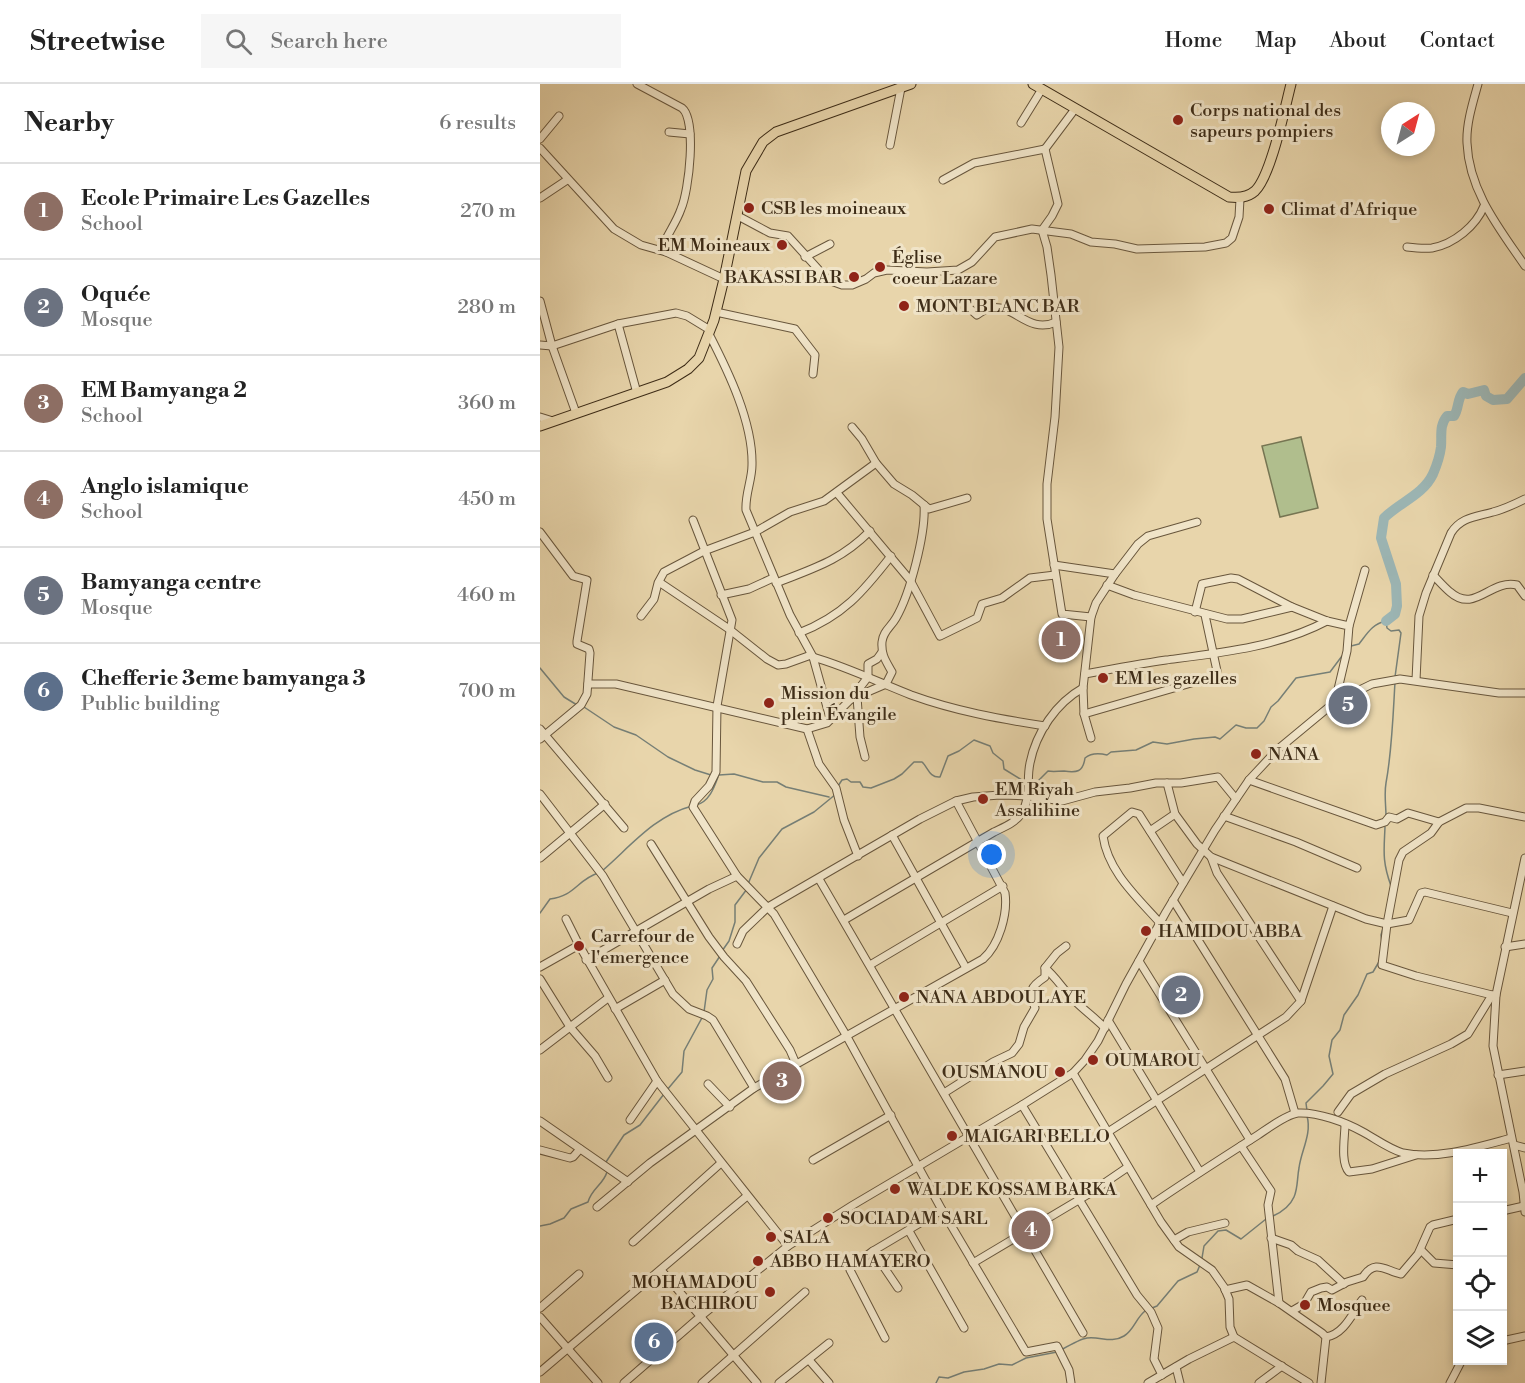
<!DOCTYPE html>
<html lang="en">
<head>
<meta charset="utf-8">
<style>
  :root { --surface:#fff; --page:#f6f6f6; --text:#222; --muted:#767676; --line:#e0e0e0; --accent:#0b8043 }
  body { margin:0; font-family:"Libre Bodoni",serif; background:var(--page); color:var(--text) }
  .controls { position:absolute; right:18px; bottom:18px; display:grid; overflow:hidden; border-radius:0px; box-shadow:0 3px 9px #0003 }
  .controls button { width:54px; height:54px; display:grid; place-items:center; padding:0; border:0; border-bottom:2px solid var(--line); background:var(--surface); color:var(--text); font:30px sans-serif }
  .compass { position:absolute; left:841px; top:18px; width:54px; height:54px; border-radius:50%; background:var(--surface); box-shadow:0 3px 9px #0003; rotate:36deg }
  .you { position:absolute; left:452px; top:771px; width:21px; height:21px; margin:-15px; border:4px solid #fff; border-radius:50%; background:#1a73e8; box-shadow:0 0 0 9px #1a73e833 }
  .badge { display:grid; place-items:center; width:39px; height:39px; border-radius:50%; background:var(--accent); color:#fff; font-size:20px; font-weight:700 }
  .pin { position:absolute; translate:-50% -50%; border:3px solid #fff; box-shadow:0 2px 6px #0006 }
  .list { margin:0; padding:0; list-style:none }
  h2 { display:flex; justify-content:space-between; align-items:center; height:78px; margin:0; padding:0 24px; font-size:26px }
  h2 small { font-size:20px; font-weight:400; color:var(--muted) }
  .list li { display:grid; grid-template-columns:39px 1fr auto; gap:18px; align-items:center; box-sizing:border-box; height:96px; padding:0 24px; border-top:2px solid var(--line) }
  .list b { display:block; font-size:22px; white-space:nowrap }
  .list p { margin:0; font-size:20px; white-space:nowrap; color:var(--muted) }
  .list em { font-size:20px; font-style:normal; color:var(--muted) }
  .icon { flex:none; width:33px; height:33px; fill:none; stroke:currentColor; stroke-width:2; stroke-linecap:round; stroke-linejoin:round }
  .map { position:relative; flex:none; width:985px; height:1299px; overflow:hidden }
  header { display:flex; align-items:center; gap:36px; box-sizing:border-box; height:84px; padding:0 30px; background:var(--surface); border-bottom:2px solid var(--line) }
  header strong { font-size:28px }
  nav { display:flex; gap:33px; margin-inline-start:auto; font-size:21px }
  .search { width:420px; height:54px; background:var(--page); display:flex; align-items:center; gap:15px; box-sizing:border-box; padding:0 21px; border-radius:0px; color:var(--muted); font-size:22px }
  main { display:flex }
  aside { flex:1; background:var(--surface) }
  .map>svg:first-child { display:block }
  .green { fill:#b0be8d; stroke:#767552; stroke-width:1.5 }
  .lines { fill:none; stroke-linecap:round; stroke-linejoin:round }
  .stream { stroke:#767f76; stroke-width:1.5 }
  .river { stroke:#9cb6b5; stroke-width:10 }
  .minor-casing { stroke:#68563c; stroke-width:9 }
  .major-casing { stroke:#3d2c17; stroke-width:11 }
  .minor { stroke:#f0e4c8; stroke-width:7 }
  .major { stroke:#e8d5ab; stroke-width:9 }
  .poi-dot { fill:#8f2418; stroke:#f0e4c8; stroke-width:2 }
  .labels { text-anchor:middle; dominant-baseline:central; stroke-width:6; stroke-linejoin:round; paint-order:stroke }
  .poi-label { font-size:18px; fill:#3d2c17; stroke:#f0e4c8; text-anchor:start }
</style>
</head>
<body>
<header>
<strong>Streetwise</strong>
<div class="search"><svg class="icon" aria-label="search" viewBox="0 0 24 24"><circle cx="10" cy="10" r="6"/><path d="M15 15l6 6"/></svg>Search here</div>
<nav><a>Home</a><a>Map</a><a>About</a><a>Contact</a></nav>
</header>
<main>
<aside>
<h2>Nearby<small>6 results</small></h2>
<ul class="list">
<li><span class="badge" style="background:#8d6e63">1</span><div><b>Ecole Primaire Les Gazelles</b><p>School</p></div><em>270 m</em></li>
<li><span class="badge" style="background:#6b7280">2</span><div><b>Oquée</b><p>Mosque</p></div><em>280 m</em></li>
<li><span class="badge" style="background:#8d6e63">3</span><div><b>EM Bamyanga 2</b><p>School</p></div><em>360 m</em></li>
<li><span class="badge" style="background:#8d6e63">4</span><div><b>Anglo islamique</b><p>School</p></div><em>450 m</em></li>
<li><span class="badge" style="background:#6b7280">5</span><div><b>Bamyanga centre</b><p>Mosque</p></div><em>460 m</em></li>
<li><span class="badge" style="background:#5c6f8a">6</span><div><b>Chefferie 3eme bamyanga 3</b><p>Public building</p></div><em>700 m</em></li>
</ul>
</aside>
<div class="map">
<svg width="985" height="1299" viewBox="0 0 985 1299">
  <rect width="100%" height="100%" fill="#e8d5ab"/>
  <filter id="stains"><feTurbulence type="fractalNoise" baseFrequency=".00333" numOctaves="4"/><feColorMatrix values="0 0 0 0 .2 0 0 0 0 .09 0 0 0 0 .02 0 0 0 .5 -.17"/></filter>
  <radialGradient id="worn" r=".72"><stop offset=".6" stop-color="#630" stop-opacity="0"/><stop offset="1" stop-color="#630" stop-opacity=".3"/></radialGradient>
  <path class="green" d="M761,353l17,71 -38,9 -18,-71z"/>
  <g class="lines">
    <g class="stream">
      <path d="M811,562l8,-2c8,-10 13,-20 27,-23l1,7 4,3 8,-1 2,3 -6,44"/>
      <path d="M0,584l24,29 13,8"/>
      <path d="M44,623l30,20 22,8 32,22 27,13 16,5"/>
      <path d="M179,691l15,-1 29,8h14l9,5 43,10"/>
      <path d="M492,699h4l12,-12c6,1 10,0 16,0 13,2 19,1 21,-13 6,-5 14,-5 22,-3l4,-3 25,-2 17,-8 14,2 27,-5 21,-2 5,2 16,-14 10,3h11l7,-7 7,-14 7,-6 18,-23 34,-6 12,-16"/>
      <path d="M298,702l4,-6 5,-1 4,3h9l3,5 8,1 23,-9 8,-5 12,-12h8c6,5 7,16 18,15l8,-21 11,-5 15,-11 16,6 3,7 10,8 1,8 21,13"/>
      <path d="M156,721c13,-3 18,-17 22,-28"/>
      <path d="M846,732c0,-10 -2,-22 0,-33 6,-32 7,-67 9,-101"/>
      <path d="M845,743c-1,24 -3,34 6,59"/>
      <path d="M62,787c28,-24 52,-55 90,-65"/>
      <path d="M208,800l11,-26 23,-29 32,-17 22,-18"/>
      <path d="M0,829l10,-14c25,-3 27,-19 48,-26"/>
      <path d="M842,860l-1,-9 3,-10"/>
      <path d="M182,867l7,-10 6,-19v-17l12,-16"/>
      <path d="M164,928l3,-22 6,-11 -1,-11 8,-12"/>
      <path d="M127,1006l15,-18 2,-21 19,-35"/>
      <path d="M767,1027l-1,-8 17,-17 10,-12 -4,-18 3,-16 8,-10 4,-15 14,-20 9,-21 6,-2 7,-12"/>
      <path d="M66,1078l18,-27 16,-10 24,-31"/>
      <path d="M733,1132c9,-4 17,-10 21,-19 4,-9 3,-19 5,-29 2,-17 13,-34 8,-52"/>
      <path d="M0,1142l10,-2 14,-6 7,-9 17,-7c4,-14 15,-17 19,-30"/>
      <path d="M662,1174l2,-12 14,-15 8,-1 15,9 25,-20"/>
      <path d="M612,1224l5,-2 21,-25 19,-9 3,-7"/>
      <path d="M521,1266c7,-4 19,-11 26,-12 13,-2 24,6 37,-2 10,-6 12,-18 21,-25"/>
      <path d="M396,1299l3,-6 9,1 16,-6 20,-3 15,-5 13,1 14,-7 31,-6"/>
    </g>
    <path class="river" d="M846,537l9,-7 2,-8 -1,-22 -15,-46 3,-20c16,-16 39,-23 49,-44 3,-7 7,-19 8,-27 1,-12 -2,-21 6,-31h7c5,-7 3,-17 9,-24l5,2 16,-4 2,6 7,4 14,-1 18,-21"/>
    <defs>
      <g id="minor">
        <path d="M97,0l45,24c15,12 7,83 -1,101 -4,12 -12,23 -17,34l2,9"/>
        <path d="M938,0c-5,18 -12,40 -11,59 2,48 32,85 58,123"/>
        <path d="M535,25l-30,40 13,55 -6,12 -10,14 5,17 4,28 8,72 -4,70 -8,67v35l15,95 29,3"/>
        <path d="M481,39l21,-34"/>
        <path d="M129,48l21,2"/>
        <path d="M0,55l19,-23"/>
        <path d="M350,61l11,-57"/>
        <path d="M0,64l74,81 27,16 25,7 58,27"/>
        <path d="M403,96l31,-17 71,-14"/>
        <path d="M0,114l27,-18"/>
        <path d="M198,132l32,17 18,3 40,44 14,5h10l14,-6 8,-6 13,-3 40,2 31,-2 14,-8 23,-25 37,-8 39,5 20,8 24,2 22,5 68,-2 21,-4 6,-5 7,-21 1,-18"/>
        <path d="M867,163c8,1 17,2 25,1 22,-4 44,-22 52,-42"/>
        <path d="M265,173l25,-13"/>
        <path d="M0,217l12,45 24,67"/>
        <path d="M429,224l8,7c4,-3 9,-6 13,-7 24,-5 38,27 66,14"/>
        <path d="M176,228l79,17 20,26 -2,19"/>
        <path d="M78,240l19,69"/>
        <path d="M169,250c19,37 44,88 43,131 0,15 -7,29 -6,45l44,105 23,42 17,61"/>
        <path d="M0,261l12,1 66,-22 58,-11 11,3 23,14"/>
        <path d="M0,333l13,4"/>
        <path d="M312,343l10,12 14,24 18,21 18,11 17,14 38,-11"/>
        <path d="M297,409l73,87 30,56 37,-18 5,-14 20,-6 28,-20 25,-3"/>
        <path d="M153,436l39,100 -15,86 -1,66 -7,14 -14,15 -2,6 44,69 37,38 72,121 96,175 84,142 31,-6 12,24 2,13"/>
        <path d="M0,448l33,44 14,4 -10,61v3l12,5 1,4 -3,41 -6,11 -41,34"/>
        <path d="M514,481l61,9"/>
        <path d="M893,491c6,6 11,12 17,17 25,22 40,-13 67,-7l8,11"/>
        <path d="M119,498l70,47 38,30 11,6 8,-1 25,-9"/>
        <path d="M236,499c38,-15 64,-22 94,-52"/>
        <path d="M567,501l27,10 93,24h15l50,-12"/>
        <path d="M181,511l28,-6 24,-11"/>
        <path d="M655,528l7,-28 29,-6 7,1 54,28 35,14 22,5 -2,25 -12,51"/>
        <path d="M101,532l13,-17 4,-16 6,-11 40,-21 51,-19 35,-20 34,-11 52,-38"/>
        <path d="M809,542l16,-56"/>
        <path d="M259,549c44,-17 64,-41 92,-77"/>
        <path d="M273,573c34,10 65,25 98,38 44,16 89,24 134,31"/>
        <path d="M545,590c27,-5 54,-10 81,-14 54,-7 112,-13 161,-39"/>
        <path d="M876,596l3,-64 7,-23 25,-60c10,-16 25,-16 42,-21 12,-3 22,-8 32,-13"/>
        <path d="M48,600h28l191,45 20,-6 24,-24 35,-15 6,-12c-6,-11 -11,-17 -10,-30 1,-11 9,-15 14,-24 14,-24 30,-85 28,-113"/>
        <path d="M317,613l3,40 5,20"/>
        <path d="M311,615l17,-22v-13l9,-5 5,-7"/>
        <path d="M544,630l128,-37 5,-6 -12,-56"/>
        <path d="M0,645l84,99"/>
        <path d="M267,645l12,35 17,24 8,32 14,36"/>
        <path d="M551,654l-7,-24 -1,-26 8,-71 5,-14 19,-29 23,-30 10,-8 49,-14"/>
        <path d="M709,696l127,45 9,-3 4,-5 8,2 11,-6 31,9"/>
        <path d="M627,699l8,31 22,30 14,13 155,62 21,5 22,-4 12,-27 4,-1 87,21"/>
        <path d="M0,710l63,82 70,118 16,15 18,7 6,4 41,68"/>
        <path d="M684,732l72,26 61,26"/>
        <path d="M610,747l25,-17"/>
        <path d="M352,751l74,133"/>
        <path d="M111,760l58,93 15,20 22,24 44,69 6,14"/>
        <path d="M671,773l6,16 84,128 32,-95"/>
        <path d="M0,774l65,-54"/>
        <path d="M985,774l-29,137 -3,51 30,146 2,20"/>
        <path d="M279,795l264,454"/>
        <path d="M633,816l112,179 10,34"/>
        <path d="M26,835l13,26"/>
        <path d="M304,836l150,-88c10,-5 21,-9 27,-18 11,-17 5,-33 9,-51 6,-30 26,-60 53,-75"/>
        <path d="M620,839c-22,-25 -52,-51 -57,-87l29,-24 7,2 44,69"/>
        <path d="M197,860l6,-13 25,-24 152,-88 36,-18 17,-4 27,-2 29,1 33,5 33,-9 35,-4 26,-5h25l37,-6 18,22"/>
        <path d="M965,863l20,-3"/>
        <path d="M46,876l123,-71 28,-13"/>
        <path d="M599,877l111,179"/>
        <path d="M330,881l133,-79"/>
        <path d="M0,883l39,-22 78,136 131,165"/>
        <path d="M505,884c12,10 18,22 30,33 9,9 20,17 30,27"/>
        <path d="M0,895l30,48 25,29 13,22"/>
        <path d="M952,911l-76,-19 -34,-11 5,-41 12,-64 4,-8 28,-19 8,-11 27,-14h13l46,9"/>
        <path d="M75,925l50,-29"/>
        <path d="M568,936l92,152"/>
        <path d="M0,966l68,-52"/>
        <path d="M533,989l88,149 18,25 33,23 12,17 5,12 1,28 4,10"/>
        <path d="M958,991l27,-4"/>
        <path d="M168,1000l22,23"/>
        <path d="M404,1009l49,-31 19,-9 7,-9 5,-17 11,-19c-6,-18 -5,-21 10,-31v-9l12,-15 9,-7"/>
        <path d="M482,1021l115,190 14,17 7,16 -4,31 8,16"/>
        <path d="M798,1028l13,-18 34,-20 66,-30 17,-10 24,-39h4"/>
        <path d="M90,1036l27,-39"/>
        <path d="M0,1037l88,61"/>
        <path d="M805,1040c0,13 -5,38 4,48l23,-3 44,-14"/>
        <path d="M568,1048l178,-115 15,-16"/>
        <path d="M974,1061l11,3"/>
        <path d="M701,1062l30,45 -3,14 11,98"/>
        <path d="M0,1066l30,8 3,-1 7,-8"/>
        <path d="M273,1076l78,-45"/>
        <path d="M611,1121c35,-24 71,-47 107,-70 9,-6 29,-21 40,-22 20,-1 47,9 65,19 13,7 26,17 40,21 35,7 75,-6 108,-15"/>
        <path d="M57,1123l53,-44 104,-75 229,-129c16,-14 25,-45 22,-66l-49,-92"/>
        <path d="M962,1127l22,-5"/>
        <path d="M369,1147l55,97"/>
        <path d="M731,1154l20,7 7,6 20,9 26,24"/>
        <path d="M634,1156l14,-8 37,-9"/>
        <path d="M93,1158l88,-79"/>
        <path d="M881,1166l13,13 24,2"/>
        <path d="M333,1167l25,37"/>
        <path d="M433,1179l114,-68 41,-28"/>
        <path d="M121,1186l96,113"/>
        <path d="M685,1206l22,-5 32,18 43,30 4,4 -5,46"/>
        <path d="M0,1224l39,-34"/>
        <path d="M752,1227l12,-7 7,-12 10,-4 6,-1 5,3 15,-8 16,-5c12,-19 23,-6 38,-3l17,-20 12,-27 3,-2 25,-6"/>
        <path d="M0,1233l58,66"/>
        <path d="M786,1253c18,-3 26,-23 36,-37"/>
        <path d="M345,1254l-35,-68 1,-3 22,-16 69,-41"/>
        <path d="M962,1257l23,-5"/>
        <path d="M269,1276l20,23"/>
        <path d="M636,1283l4,16"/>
        <path d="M0,1288l207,-176"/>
        <path d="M84,1299l77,-67 87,-70 65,-41 169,-100 51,-32 12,-13 13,-19 28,-57 40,-72 49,-82 34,-50 28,-30 58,-48 37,-18 28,-5 99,14h26"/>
        <path d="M162,1299l103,-91"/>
        <path d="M239,1299l50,-40"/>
        <path d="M608,1299l41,-24 45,-22 75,46"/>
        <path d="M719,1299l23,-17"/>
        <path d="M910,1299l12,-23"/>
      </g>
      <g id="major">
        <path d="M493,0l196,113c9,1 18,1 26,-6 16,-15 30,-84 36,-107"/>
        <path d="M0,342l127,-44 21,-13 11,-11 15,-38 10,-41 22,-108 17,-29 13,-10 135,-48"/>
      </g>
    </defs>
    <use href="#minor" class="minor-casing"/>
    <use href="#major" class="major-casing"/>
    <use href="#minor" class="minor"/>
    <use href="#major" class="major"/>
  </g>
  <g class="poi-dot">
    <circle cx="638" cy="36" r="6"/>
    <circle cx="209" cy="124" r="6"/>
    <circle cx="729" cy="125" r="6"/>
    <circle cx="242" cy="161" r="6"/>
    <circle cx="340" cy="183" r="6"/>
    <circle cx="314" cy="193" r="6"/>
    <circle cx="364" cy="222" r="6"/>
    <circle cx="563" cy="594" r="6"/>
    <circle cx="229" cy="619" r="6"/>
    <circle cx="716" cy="670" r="6"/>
    <circle cx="443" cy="715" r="6"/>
    <circle cx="606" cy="847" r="6"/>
    <circle cx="39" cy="862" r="6"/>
    <circle cx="364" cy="913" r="6"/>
    <circle cx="553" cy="976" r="6"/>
    <circle cx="520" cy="988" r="6"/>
    <circle cx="412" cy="1052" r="6"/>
    <circle cx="355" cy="1105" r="6"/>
    <circle cx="288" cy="1134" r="6"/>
    <circle cx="231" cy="1153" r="6"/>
    <circle cx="218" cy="1177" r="6"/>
    <circle cx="230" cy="1208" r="6"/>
    <circle cx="765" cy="1221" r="6"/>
  </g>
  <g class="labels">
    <g class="poi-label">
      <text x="650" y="26">Corps national des<tspan x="650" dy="21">sapeurs pompiers</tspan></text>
      <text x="221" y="124">CSB les moineaux</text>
      <text x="741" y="125">Climat d'Afrique</text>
      <text x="230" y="161" text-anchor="end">EM Moineaux</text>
      <text x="352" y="173">Église<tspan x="352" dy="21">coeur Lazare</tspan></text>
      <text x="302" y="193" text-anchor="end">BAKASSI BAR</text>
      <text x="376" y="222">MONT BLANC BAR</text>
      <text x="575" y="594">EM les gazelles</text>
      <text x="241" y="609">Mission du<tspan x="241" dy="21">plein Évangile</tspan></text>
      <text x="728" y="670">NANA</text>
      <text x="455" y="705">EM Riyah<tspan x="455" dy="21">Assalihine</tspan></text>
      <text x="618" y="847">HAMIDOU ABBA</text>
      <text x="51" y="852">Carrefour de<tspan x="51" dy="21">l'emergence</tspan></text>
      <text x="376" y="913">NANA ABDOULAYE</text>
      <text x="565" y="976">OUMAROU</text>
      <text x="508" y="988" text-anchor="end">OUSMANOU</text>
      <text x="424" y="1052">MAIGARI BELLO</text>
      <text x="367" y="1105">WALDE KOSSAM BARKA</text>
      <text x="300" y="1134">SOCIADAM SARL</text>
      <text x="243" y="1153">SALA</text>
      <text x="230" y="1177">ABBO HAMAYERO</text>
      <text x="218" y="1198" text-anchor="end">MOHAMADOU<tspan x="218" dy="21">BACHIROU</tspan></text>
      <text x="777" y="1221">Mosquee</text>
    </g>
  </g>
  <rect width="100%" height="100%" filter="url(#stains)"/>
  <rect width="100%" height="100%" fill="url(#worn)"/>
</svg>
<div class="controls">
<button>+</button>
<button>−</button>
<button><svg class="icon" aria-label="locate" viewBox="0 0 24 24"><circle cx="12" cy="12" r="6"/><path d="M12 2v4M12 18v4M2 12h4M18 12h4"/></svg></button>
<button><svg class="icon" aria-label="layers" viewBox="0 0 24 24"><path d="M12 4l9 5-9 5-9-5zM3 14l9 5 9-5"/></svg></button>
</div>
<svg class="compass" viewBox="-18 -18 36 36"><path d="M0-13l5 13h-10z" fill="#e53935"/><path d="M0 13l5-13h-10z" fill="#767676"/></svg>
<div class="you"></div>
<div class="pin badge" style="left:521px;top:556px;background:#8d6e63">1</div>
<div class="pin badge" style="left:641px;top:911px;background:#6b7280">2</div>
<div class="pin badge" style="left:242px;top:997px;background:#8d6e63">3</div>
<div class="pin badge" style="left:491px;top:1146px;background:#8d6e63">4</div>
<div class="pin badge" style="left:808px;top:621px;background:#6b7280">5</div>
<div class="pin badge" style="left:114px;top:1258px;background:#5c6f8a">6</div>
</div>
</main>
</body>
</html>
